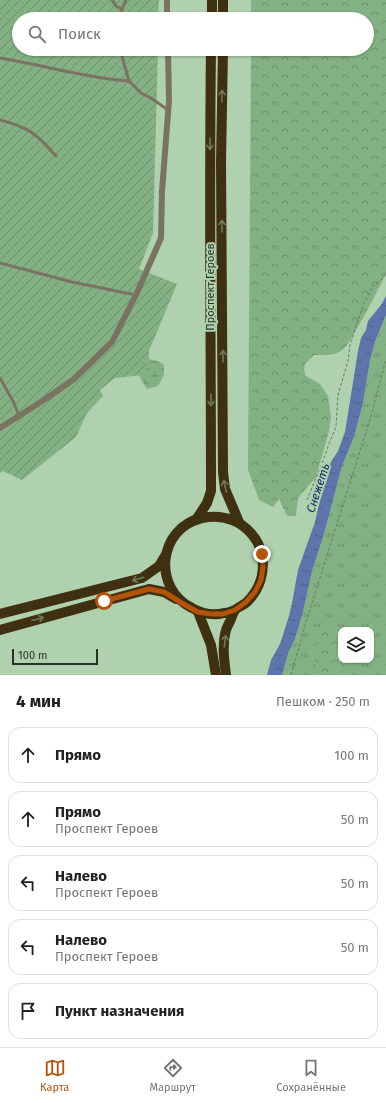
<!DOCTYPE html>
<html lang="ru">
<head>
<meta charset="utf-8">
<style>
  :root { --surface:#fff; --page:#f6f6f6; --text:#222; --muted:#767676; --line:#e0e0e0; --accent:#b45309 }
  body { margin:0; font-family:"Fira Sans",sans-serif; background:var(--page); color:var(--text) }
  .controls { position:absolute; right:12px; bottom:12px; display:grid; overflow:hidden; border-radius:8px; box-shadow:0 1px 3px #0004 }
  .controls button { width:36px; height:36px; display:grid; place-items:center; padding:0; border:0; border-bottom:1px solid var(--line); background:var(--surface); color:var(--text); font:20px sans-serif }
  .scale { position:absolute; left:12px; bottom:10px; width:86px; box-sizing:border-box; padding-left:4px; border:2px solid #263326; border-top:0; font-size:11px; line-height:14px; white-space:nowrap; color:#263326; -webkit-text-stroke:3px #afd1ae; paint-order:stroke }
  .stop { position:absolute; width:12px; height:12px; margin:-9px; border:3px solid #b45309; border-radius:50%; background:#fff }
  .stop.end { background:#b45309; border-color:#fff; box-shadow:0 1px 4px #0008 }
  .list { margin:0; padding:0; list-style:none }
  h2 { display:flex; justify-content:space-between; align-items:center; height:52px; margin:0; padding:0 16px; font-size:17px }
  h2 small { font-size:13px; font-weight:400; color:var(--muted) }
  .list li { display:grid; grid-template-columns:26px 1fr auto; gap:12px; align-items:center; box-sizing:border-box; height:56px; margin:0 8px 8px; padding:0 8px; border:1px solid var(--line); border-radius:12px }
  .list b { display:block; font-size:15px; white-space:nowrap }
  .list p { margin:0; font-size:13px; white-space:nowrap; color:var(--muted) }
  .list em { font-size:13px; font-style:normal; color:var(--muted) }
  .icon { flex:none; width:22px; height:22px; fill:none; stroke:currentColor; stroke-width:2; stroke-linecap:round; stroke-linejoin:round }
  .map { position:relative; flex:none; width:386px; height:675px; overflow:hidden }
  .search { position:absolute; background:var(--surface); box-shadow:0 1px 3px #0004; left:12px; right:12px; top:12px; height:44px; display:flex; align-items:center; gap:10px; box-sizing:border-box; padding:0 14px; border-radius:22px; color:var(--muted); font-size:15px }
  .sheet { height:372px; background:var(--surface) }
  nav { display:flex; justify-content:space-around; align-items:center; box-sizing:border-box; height:56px; border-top:1px solid var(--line); background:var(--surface); font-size:11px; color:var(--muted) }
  nav a { display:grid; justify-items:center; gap:2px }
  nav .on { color:var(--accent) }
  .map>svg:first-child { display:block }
  .grass { fill:url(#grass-tufts) }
  .forest { fill:url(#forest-crowns) }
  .wetland { fill:url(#wetland-marsh) }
  .garden { fill:url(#garden-furrows) }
  .water { fill:url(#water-ripples) }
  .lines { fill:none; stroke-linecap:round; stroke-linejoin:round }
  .path { stroke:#657c65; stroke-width:1; stroke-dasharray:3 2; stroke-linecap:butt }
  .service { stroke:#7b7362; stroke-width:3 }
  .minor { stroke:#7b7362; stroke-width:6 }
  .primary { stroke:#3e3011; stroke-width:10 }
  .oneway { stroke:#717858 }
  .route { stroke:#b45309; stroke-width:5 }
  .labels { text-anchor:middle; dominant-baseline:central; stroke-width:4; stroke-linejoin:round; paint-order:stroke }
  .street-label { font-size:11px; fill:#263326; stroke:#afd1ae }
  .water-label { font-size:12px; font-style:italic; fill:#102969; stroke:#afd1ae }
</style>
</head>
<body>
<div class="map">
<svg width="386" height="675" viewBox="0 0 386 675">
  <defs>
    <pattern id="grass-tufts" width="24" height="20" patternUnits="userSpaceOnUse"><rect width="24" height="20" fill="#83b183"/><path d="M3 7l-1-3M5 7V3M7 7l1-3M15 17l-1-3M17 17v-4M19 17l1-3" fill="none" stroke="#6b916b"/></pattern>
    <pattern id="forest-crowns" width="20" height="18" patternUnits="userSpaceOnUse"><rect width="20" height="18" fill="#83b183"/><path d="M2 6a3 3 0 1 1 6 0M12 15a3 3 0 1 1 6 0" fill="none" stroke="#6b916b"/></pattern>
    <pattern id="wetland-marsh" width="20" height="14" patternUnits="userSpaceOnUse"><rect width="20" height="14" fill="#83b183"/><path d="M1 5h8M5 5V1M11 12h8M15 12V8" fill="none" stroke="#6b916b"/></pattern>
    <pattern id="garden-furrows" width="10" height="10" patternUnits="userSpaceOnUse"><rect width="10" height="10" fill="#83b183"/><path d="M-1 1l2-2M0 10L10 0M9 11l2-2" fill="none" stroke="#6b916b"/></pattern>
    <pattern id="water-ripples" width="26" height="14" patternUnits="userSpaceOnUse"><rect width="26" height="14" fill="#5d75aa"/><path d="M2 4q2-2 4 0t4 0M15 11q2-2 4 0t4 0" fill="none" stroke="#4d618a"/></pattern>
  </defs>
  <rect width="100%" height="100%" fill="#afd1ae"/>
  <path class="grass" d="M386,316v359h-36l-7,-3 -5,-14 -4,-7 1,-5h6v14h30v-30h-30v4l-2,-2 -23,13 -6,6 7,16v5l3,3h-38l7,-24 6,-12 8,-27 9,-41 12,-37 18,-68 12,-29 9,-34 7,-43 5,-18z"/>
  <g class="forest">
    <path d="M251,0h135v274c-10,19 -19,38 -30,56 -5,8 -8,17 -17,22 -7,4 -17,3 -25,3l-9,9 -1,6 2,6 14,8 8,12 3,21 -2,14 -13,46 -18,21 -2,18h-9l-8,-17 -6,8 -14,-7 -11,-30 3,-421h116v-30h-116z"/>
    <path d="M331,630l8,2 2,2v12h-6l-1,5 4,7 5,14 7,3h-30l-3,-3v-5l-7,-16 6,-6 -1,-7 9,-7z"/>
  </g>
  <path class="wetland" d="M149,359l11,3 4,3v10l-6,11 -11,3c-4,-5 -5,-10 -9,-14h5c1,-6 2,-13 6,-16z"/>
  <path class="garden" d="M0,0h159l-1,19h-139v30h139l-5,184 -14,36 38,15 -28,67v8l-1,1 -2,4 1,6 -4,5 -28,3 -15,12 3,6 -16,17 -11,24 -54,43 -19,-9 -3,2z"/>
  <path class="water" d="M386,296v19l-11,27 -5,18 -7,43 -9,34 -12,29 -18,68 -12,37 -9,41 -8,27 -6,12 -7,24h-15l4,-15 9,-16 9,-28 3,-13 6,-33 17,-48 9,-41 7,-19 7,-11 7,-19 13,-81 3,-13 5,-8 2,-9 13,-16z"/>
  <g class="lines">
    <g class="path">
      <path d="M307,500l16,-39 7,-20 6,-14 2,-32 10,-34 2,-16 13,-40 10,-19 8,-6 5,-6"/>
      <path d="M291,675l16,-56 64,-203 15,-57"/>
    </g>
    <g class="service">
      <path d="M112,0l4,6 6,3"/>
      <path d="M121,19l1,-10 4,-9"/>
      <path d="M120,49l9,32 12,12 10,5 17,12"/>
      <path d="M0,58c43,7 85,20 129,23"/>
      <path d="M0,120c28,7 37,14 56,36"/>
      <path d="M0,263l72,19 64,13"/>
      <path d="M0,378l14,25 5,13"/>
    </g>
    <g class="minor">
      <path d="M167,0v19"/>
      <path d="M0,428l47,-30 27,-19 38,-37 24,-47 25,-57 1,-47 7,-90 -1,-52"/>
    </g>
    <g class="primary">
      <path d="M212,19v-19"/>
      <path d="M223,19v-19"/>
      <path d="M223,49l-2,113 2,310 2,17 14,33"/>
      <path d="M196,520l11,-17 4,-12c0,-147 -2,-295 0,-442"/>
      <path d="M198,612l13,33 5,30"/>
      <path d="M0,614l142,-36 17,-12 6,-10"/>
      <path d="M0,630l149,-41 15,3 12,7"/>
      <path d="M226,675c-2,-15 -4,-31 0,-45 1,-4 4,-8 5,-11 1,-3 2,-6 4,-9 3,-3 9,-5 12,-8 13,-13 18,-30 15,-47 -3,-16 -16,-30 -30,-35 -10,-4 -20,-4 -30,-2 -44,10 -50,70 -10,90 9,5 21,8 32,5 4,0 8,-2 11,-3"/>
    </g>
  </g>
  <defs><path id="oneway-shaft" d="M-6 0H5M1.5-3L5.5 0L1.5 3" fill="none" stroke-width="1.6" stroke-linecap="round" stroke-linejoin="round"/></defs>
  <g class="oneway">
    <use href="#oneway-shaft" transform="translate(222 96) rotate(-89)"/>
    <use href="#oneway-shaft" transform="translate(210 144) rotate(91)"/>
    <use href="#oneway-shaft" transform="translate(222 226) rotate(-90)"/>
    <use href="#oneway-shaft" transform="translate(223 356) rotate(-90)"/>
    <use href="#oneway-shaft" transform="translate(211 400) rotate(90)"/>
    <use href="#oneway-shaft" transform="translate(225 486) rotate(-102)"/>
    <use href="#oneway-shaft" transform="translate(138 579) rotate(162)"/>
    <use href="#oneway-shaft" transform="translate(38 619) rotate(-15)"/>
    <use href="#oneway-shaft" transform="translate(225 641) rotate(-83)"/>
  </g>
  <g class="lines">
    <path class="route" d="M104,601l45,-12 15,3 21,13 13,7 13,2h12l12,-4 11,-8 9,-10 6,-12 2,-13 -1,-13"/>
  </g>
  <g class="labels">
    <g class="street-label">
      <text transform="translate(210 287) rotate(-90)">Проспект Героев</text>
    </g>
    <g class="water-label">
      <text transform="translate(318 488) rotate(-72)">Снежеть</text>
    </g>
  </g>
</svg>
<div class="controls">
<button><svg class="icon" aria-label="layers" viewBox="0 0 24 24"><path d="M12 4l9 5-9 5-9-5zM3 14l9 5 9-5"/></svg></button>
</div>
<div class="scale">100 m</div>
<div class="stop" style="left:104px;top:601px"></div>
<div class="stop end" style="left:262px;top:554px"></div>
<div class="search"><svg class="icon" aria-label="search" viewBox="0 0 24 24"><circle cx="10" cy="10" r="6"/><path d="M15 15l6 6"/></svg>Поиск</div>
</div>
<section class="sheet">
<h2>4 мин<small>Пешком · 250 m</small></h2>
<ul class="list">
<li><svg class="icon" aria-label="ahead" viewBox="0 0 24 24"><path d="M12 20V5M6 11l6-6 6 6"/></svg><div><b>Прямо</b></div><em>100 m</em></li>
<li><svg class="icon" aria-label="ahead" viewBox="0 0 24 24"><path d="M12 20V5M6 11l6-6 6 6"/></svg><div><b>Прямо</b><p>Проспект Героев</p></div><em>50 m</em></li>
<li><svg class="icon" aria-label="left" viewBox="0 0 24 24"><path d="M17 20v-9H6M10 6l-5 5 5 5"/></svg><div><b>Налево</b><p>Проспект Героев</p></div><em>50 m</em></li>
<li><svg class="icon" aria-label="left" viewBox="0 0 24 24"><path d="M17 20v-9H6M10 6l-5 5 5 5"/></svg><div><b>Налево</b><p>Проспект Героев</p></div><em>50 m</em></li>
<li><svg class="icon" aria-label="arrive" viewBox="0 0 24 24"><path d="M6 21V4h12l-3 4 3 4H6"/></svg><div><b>Пункт назначения</b></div></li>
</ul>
</section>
<nav>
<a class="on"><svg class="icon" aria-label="map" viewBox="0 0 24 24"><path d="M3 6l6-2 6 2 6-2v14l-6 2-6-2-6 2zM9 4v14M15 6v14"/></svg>Карта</a>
<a><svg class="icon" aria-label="directions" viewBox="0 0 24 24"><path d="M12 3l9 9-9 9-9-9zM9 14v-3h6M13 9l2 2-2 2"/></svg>Маршрут</a>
<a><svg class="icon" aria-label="saved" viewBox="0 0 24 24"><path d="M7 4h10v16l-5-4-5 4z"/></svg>Сохранённые</a>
</nav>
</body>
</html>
